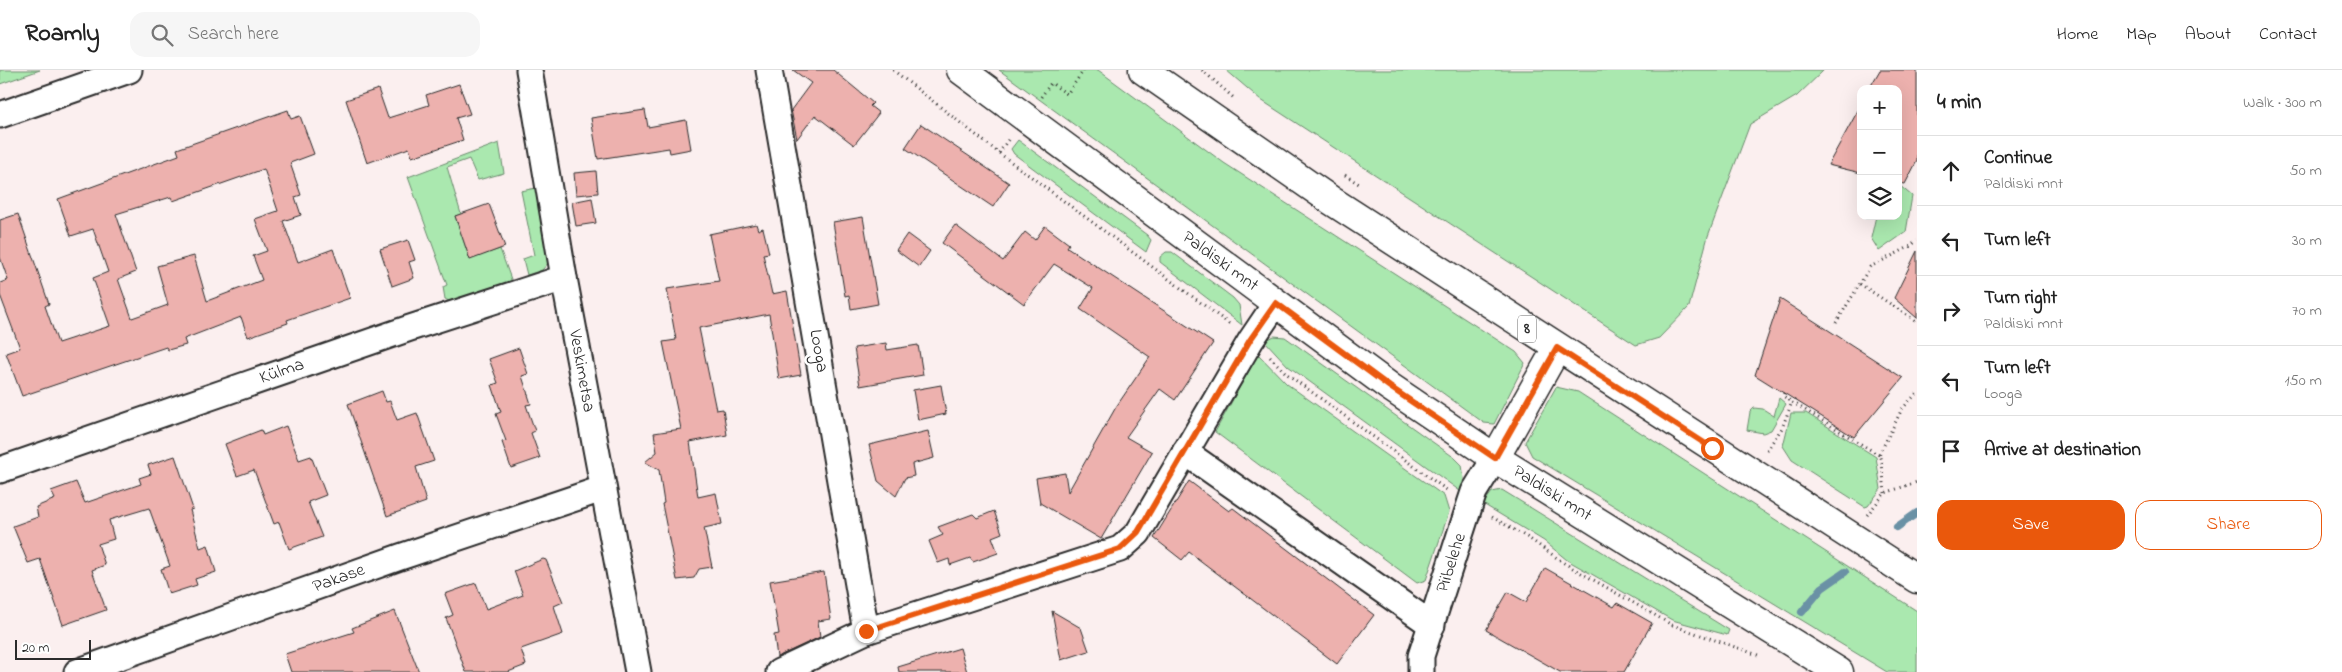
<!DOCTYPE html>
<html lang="en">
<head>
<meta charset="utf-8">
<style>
  :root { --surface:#fff; --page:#f6f6f6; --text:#222; --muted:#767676; --line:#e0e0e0; --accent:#ea580c }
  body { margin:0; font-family:"Indie Flower",sans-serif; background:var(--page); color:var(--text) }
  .controls { position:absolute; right:15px; top:15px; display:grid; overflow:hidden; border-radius:10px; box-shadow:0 5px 20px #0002 }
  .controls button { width:45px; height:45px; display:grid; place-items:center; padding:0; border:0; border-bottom:1px solid var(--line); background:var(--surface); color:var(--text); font:25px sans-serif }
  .scale { position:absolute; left:15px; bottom:12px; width:76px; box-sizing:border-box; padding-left:5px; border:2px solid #2b2b2b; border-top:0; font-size:14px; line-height:18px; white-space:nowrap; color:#2b2b2b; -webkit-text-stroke:4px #fff; paint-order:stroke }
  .stop { position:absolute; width:15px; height:15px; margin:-11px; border:4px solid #ea580c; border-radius:50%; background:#fff }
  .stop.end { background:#ea580c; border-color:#fff; box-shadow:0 1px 5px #0008 }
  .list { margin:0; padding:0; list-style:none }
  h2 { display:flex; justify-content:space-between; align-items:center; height:65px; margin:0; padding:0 20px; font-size:21px }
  h2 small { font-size:16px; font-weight:400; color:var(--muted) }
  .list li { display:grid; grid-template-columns:32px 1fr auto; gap:15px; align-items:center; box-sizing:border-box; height:70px; padding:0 20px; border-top:1px solid var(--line) }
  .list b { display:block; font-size:19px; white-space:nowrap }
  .list p { margin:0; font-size:16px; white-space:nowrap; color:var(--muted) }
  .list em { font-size:16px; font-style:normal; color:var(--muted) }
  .actions { display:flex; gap:10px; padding:15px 20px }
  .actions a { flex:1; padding:11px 0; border:1px solid var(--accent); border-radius:15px; text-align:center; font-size:18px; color:var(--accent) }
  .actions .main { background:var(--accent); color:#fff }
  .icon { flex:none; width:28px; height:28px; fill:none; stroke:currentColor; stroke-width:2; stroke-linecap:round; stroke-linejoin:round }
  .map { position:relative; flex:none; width:1917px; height:602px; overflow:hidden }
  header { display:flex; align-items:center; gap:30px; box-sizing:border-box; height:70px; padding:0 25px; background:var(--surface); border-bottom:1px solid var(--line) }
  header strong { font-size:24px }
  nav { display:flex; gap:28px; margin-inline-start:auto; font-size:18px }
  .search { width:350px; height:45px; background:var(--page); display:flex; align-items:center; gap:12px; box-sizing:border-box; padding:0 18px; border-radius:15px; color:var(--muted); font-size:19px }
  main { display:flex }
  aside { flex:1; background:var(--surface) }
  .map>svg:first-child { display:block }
  .green { fill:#aae8af; stroke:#6a8a6d }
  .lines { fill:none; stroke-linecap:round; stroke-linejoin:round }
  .stream { stroke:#6a91a5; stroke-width:8 }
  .building { fill:#edb1ae; stroke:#2b2b2b; fill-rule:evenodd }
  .minor-casing { stroke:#2b2b2b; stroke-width:29 }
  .major-casing { stroke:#2b2b2b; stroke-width:31 }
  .path { stroke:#2b2b2b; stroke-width:3; stroke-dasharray:1 4; stroke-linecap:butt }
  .minor { stroke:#fff; stroke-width:25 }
  .major { stroke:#fff; stroke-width:28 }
  .route { stroke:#ea580c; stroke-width:6 }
  .labels { text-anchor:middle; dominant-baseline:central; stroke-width:5; stroke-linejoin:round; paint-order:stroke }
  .shield { fill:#fff; stroke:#6b6b6b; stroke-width:1 }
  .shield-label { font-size:16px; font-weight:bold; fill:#2b2b2b }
  .street-label { font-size:18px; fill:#2b2b2b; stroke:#fff }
</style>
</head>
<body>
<header>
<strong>Roamly</strong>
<div class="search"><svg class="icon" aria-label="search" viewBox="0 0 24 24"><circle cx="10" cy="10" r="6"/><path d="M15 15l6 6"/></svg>Search here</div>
<nav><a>Home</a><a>Map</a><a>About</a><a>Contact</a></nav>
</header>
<main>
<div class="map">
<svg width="1917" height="602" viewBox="0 0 1917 602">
  <rect width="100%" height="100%" fill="#fbefef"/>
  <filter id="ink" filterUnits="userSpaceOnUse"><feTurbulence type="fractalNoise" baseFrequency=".02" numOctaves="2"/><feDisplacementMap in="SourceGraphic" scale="10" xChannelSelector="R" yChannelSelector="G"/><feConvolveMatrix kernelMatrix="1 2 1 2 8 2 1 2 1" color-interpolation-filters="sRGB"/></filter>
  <g filter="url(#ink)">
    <g class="green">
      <path d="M0,0h40l-40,14z"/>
      <path d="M999,0h99l126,93 292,189 9,11 -31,61 -10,-1z"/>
      <path d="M1226,0h598l-27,26 -47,28 -42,112 -19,71 -30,31 -23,7 -375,-245z"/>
      <path d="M1018,70l129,95 4,5 -5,12 -132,-98 -3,-5z"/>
      <path d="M499,73l5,30 -26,7 -9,-21 -22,8 14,47 -6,2 15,43 30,-10 12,33 -59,21 -8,-4 -2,-12 4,-2 -39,-108z"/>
      <path d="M1899,115l13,11 -6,36 -27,19 -8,-13 5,-22h22z"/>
      <path d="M536,118l14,73 -8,9 -15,5 -4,-16 11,-4 -13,-64z"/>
      <path d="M1166,182h6l61,46 6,7 3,20 -82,-63v-5z"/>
      <path d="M1274,266l11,1 170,121 7,7 2,14 -4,12 -172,-125 -23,-25z"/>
      <path d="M1258,284l29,30 157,112 5,16 -23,68 -9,3 -202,-151z"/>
      <path d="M1556,317l22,5 339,219v61h-30l-355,-216 -7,-14z"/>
      <path d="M1779,328l7,6 -15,26 -8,3 -16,-3 3,-18 4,-4 9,1 11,7z"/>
      <path d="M1791,343h15l70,44 5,32 -13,17 -3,1 -73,-47 -9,-14z"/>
      <path d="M1502,420l227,140 -2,5 -55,-15 -105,-60 -23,-19 -61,-37 9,-12z"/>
    </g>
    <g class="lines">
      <g class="stream">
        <path d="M1897,457l20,-14"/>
        <path d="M1802,542l20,-24 23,-16"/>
      </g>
    </g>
    <g class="building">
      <path d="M793,0h40l40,33 -3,3 9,7 -25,32 -39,-30 -18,24 -6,-29 20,-27z"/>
      <path d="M1880,0h37v91l-12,23 -7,-1v-94h-29z"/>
      <path d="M459,14l11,30 -14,4 7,22 -51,17 -3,-9 -42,15 -21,-63 32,-11 10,29 41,-13 -3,-10z"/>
      <path d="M1861,35v68l-33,-8z"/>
      <path d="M288,40l3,9 9,-3 14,38 -24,9 11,32 -6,2 6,18 -18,6 15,41 35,-13 17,49 -63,22 1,3 -40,14 -7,-20 -57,22 2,6 -18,5 -2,-3 -144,49 -16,-43 14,-5 -20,-53v-12l8,-3 -8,-23v-37l18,-6 31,90 -4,2 13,37 52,-17 -17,-48 15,-6 -15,-43 -22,7 -13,-37 121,-44 -2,-6zM264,99l14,42 -23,8 12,32 -14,5 9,24 -55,21 -13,-45 -37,10 11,39 -36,13 -14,-39 18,-7 -20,-58 55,-17 2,4z"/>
      <path d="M645,40l3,17 38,-7 5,29 -21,4 -1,-5 -71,11 -7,-41z"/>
      <path d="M921,54l88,59 -16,24 -88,-59z"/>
      <path d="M596,101l2,22 -22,2 -2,-22z"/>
      <path d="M592,128l4,25 -20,3 -4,-24z"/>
      <path d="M489,134l16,43 -35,13 -15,-44z"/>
      <path d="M863,147l15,87 -27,5 -2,-14 -4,1 -12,-74z"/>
      <path d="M756,154l2,6 5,-2 6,25 -6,1 9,40 15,-3 14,84 -22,4 -10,-65 -70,14 17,82 7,-1 4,26 -37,7 8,55 18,-4 6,31 -18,4 8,39 -13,2 -5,9 -17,2 -15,-76 2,-1 -5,-33 -14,-8 12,-10 -3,-19 27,-4 -18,-87 13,-2 -9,-51 52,-8 -10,-47z"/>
      <path d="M955,155l48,36 22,-29 10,8 10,-14 24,18 -2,3 146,96 -38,57 -15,-11 -34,48 26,15 -51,87 -61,-36 -4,-25 29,-5 3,19 48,-85 34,-50 -70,-48 13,-21 -39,-24 -30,40 -82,-61z"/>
      <path d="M907,164l23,17 -11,16 -23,-17z"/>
      <path d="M408,170l7,20 -6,2 5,16 -22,8 -12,-37z"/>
      <path d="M1917,181v67l-23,-20z"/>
      <path d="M1780,229l123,79 -49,59 -99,-62z"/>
      <path d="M886,273l1,7 31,-5 5,30 -63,11 -6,-38z"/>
      <path d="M519,278l9,26 -6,2 9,28 -5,1 9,26 -4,2 9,25 -29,10 -9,-26 4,-1 -10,-27 5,-2 -9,-27 6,-2 -9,-24z"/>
      <path d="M941,315l5,29 -28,6 -5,-30z"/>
      <path d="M382,321l4,11 4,-1 7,19 20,-7 17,48 -18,6 10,35 -39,14 -39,-112z"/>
      <path d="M286,356l13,34 12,-4 15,39 -18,7 14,35 -33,12 -10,-27 -5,2 -20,-54 -17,6 -12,-32 36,-14 2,5z"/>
      <path d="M928,361l6,27 -22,6 2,12 -9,2 -9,18 -18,-15 -9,-36z"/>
      <path d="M175,386l18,53 -3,1 10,38 8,-3 8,27 -21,7 2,6 -28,9 -8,-25 9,-3 -21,-58 -40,12 5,19 -16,5 7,21 -13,5 14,40 -43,15 -23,-66 -12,4 -15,-37 25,-9 -2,-10 19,-8 -4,-8 25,-9 9,21 56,-19 -2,-6 12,-4 -3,-9z"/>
      <path d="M1189,411l40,30 4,-3 141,107 -37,49 -148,-112 -7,8 -28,-22z"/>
      <path d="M994,441l8,22 -10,4 6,16 -25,9 -3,-4 -20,7 -1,-6 -11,4 -9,-22 14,-6 -5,-8 35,-13 4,4z"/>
      <path d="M543,489l3,1 17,42 -9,4 9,28 -42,15 5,16 -18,7h-42l-20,-54 7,-3 -8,-21 31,-11 10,26 37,-14 -9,-24z"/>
      <path d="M1545,498l69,39 3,-4 35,20 -28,49h-64l-74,-42 22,-38 18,10z"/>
      <path d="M824,502l7,47 -13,2 2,16 -43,20 -3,-22 5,-1 -9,-53z"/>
      <path d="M395,541l24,61h-128l-6,-18 69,-22 -2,-4z"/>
      <path d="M1052,541l29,17 8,23 -28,9z"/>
      <path d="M960,578l7,24h-68l-1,-5z"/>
    </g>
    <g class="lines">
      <defs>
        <g id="minor">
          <path d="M529,0l35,208 74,394"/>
          <path d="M769,0l97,561"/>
          <path d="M0,45l129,-45"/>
          <path d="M1185,382l247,173"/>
          <path d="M0,400l410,-142 154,-50"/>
          <path d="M77,602l323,-115 202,-68"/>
          <path d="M779,602l87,-41 254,-82 18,-16 113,-193 25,-37"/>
          <path d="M1421,602v-16l49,-152 4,-12 21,-34"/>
        </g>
        <g id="major">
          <path d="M961,0l429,317 105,71 344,214"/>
          <path d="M1143,0l189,131 585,378"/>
          <path d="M1495,388l62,-110"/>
        </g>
      </defs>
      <use href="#minor" class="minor-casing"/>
      <use href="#major" class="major-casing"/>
      <g class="path">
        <path d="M893,0l106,83 233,173"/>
        <path d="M1202,0l33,29"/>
        <path d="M1041,27l10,-14 16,11 17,-24"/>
        <path d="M999,83l11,-16"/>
        <path d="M1345,105l14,9"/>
        <path d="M1860,214l53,35 4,5"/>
        <path d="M1836,253l34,-56 41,-21 6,-6"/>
        <path d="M1270,287l17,17 161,117"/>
        <path d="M1784,323l-1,3 9,6"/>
        <path d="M1767,380l15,-22 10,-26 87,53"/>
        <path d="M1885,423l-3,-30 -3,-8 23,-46 15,-16"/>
        <path d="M1867,445l18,-22 32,-11"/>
        <path d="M1492,447l38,22 34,24 108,62 86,30"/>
      </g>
      <use href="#minor" class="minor"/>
      <use href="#major" class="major"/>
    </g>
  </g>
  <g class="lines" filter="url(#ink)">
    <path class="route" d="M866,561l254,-82 18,-17 112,-192 26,-37 114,84 105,71 62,-110 155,100"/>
  </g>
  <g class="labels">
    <rect class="shield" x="1518" y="245.5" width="18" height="27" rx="4"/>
    <g class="shield-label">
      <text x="1527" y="259">8</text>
    </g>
    <g class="street-label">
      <text transform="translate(1220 192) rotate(36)">Paldiski mnt</text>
      <text transform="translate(818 281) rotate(80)">Looga</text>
      <text transform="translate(581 301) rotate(80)">Veskimetsa</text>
      <text transform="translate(282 302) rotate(-19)">Külma</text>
      <text transform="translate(1552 424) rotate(32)">Paldiski mnt</text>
      <text transform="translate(1452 493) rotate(-72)">Piibelehe</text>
      <text transform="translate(339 509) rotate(-20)">Pakase</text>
    </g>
  </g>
</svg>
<div class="controls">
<button>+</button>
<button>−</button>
<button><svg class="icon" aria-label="layers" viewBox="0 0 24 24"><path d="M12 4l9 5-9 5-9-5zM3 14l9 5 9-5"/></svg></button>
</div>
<div class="scale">20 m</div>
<div class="stop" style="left:1712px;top:378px"></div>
<div class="stop end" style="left:866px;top:561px"></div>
</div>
<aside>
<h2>4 min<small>Walk · 300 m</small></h2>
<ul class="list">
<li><svg class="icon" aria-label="ahead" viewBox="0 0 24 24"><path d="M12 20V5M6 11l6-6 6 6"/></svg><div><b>Continue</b><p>Paldiski mnt</p></div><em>50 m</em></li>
<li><svg class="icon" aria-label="left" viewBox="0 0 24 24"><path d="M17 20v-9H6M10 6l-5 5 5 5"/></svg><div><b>Turn left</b></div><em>30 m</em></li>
<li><svg class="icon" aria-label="right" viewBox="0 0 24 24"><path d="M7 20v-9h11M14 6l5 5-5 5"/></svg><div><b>Turn right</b><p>Paldiski mnt</p></div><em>70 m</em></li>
<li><svg class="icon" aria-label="left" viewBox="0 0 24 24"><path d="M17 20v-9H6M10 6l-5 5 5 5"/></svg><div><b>Turn left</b><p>Looga</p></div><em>150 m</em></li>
<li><svg class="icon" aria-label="arrive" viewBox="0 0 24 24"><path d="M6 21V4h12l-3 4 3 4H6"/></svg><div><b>Arrive at destination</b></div></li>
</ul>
<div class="actions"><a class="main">Save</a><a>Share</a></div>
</aside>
</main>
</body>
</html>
